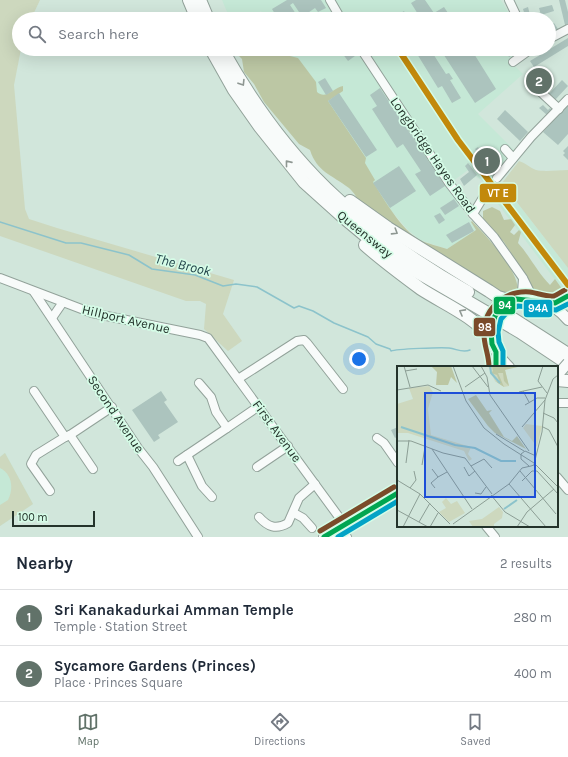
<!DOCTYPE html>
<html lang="en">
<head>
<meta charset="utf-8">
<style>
  :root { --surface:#fff; --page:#f2f2f3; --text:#1f2937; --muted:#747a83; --line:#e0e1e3; --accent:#617269 }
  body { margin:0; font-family:Karla,sans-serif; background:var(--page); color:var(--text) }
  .scale { position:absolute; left:12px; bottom:10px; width:83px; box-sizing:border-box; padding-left:4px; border:2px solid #24332b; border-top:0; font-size:11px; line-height:14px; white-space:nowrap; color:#24332b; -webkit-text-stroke:3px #d5fce7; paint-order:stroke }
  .you { position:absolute; left:359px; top:359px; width:14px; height:14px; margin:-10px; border:3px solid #fff; border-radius:50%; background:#1a73e8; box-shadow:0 0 0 6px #1a73e833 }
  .badge { display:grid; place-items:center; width:26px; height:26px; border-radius:50%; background:var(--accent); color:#fff; font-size:13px; font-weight:700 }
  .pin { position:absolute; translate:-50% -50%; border:2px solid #fff; box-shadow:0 1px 4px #0006 }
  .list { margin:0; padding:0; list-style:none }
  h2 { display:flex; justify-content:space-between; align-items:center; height:52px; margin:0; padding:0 16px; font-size:17px }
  h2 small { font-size:13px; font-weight:400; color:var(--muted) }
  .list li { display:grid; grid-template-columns:26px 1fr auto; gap:12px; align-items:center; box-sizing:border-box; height:56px; padding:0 16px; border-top:1px solid var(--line) }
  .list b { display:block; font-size:15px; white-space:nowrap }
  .list p { margin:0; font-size:13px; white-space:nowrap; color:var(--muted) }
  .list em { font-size:13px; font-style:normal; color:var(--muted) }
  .icon { flex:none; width:22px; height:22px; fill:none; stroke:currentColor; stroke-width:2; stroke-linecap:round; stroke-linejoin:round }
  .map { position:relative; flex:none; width:568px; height:537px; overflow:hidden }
  .search { position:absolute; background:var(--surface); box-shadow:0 4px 16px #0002; left:12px; right:12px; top:12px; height:44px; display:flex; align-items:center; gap:10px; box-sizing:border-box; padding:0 14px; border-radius:22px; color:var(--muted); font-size:15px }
  .sheet { height:164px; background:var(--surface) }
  nav { display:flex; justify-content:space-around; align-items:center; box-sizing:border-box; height:56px; border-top:1px solid var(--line); background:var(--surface); font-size:11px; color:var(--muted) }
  nav a { display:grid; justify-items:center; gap:2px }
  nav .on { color:var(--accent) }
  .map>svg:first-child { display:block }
  .built { fill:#c5e8d6 }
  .green { fill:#cdd8be }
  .forest { fill:#bcc7a4 }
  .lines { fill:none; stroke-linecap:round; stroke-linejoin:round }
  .stream { stroke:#8cc3cb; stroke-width:1.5 }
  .building { fill:#acc4be; fill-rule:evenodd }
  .minor-casing { stroke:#92a29a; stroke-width:10 }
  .major-casing { stroke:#92a29a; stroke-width:12 }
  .highway-casing { stroke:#92a29a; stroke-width:14 }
  .minor { stroke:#f8fbfa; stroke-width:8 }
  .major { stroke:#f8fbfa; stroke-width:10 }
  .highway { stroke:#f8fbfa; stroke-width:12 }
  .major-bridge-casing { stroke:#92a29a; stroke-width:12; stroke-linecap:butt }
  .major-bridge { stroke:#f8fbfa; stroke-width:10 }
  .bus-1-casing { stroke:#d5fce7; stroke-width:8 }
  .bus-2-casing { stroke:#d5fce7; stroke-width:8 }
  .bus-3-casing { stroke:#d5fce7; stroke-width:8 }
  .bus-1 { stroke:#00a651; stroke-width:5 }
  .bus-2 { stroke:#02a3c6; stroke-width:5 }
  .bus-3 { stroke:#7a4b2a; stroke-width:5 }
  .rail-1-casing { stroke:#d5fce7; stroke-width:9 }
  .rail-1 { stroke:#c2890b; stroke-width:6 }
  .oneway { stroke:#8e9792 }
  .labels { text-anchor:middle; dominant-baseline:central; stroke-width:3.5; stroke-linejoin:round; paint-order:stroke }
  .street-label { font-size:13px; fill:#24332b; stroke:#d5fce7 }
  .water-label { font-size:14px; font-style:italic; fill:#1d3f46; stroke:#d5fce7 }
  .inset-river { fill:none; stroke:#8cc3cb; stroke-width:2 }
  .inset-road { fill:none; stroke:#8c9e95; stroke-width:1 }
  .view { fill:#1d4ed8; fill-opacity:0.15; stroke:#1d4ed8; stroke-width:2 }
  .inset-edge { fill:none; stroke:#24332b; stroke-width:2 }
  .line-badge { stroke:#d5fce7; stroke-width:1.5 }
  .badge-label { font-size:11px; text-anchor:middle; font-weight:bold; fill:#fff }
</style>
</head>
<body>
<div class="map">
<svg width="568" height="537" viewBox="0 0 568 537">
  <rect width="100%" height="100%" fill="#d1e6db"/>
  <g class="built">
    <path d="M222,0h105l10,19h-71l-5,-8 -10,8h-21z"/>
    <path d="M333,0h168l11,19h-167z"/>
    <path d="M286,49h71l119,181 -29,19 -27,-9 -12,-10 -19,-22z"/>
    <path d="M364,49h165l-15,16 9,9 -45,40 36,36 -22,27 7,9 3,-3 66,85v21l-3,4 -73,-97 1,-4 -5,-7 -12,-9 -2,2 -6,-8 -15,11z"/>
    <path d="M5,453l28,51 -33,22v-69z"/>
  </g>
  <g class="green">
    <path d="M0,0h40l-9,19h-12v30h2l-7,36 11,124 4,10 28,9 177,52 -11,34 19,27 -14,10 -24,-22 2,-25 -6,-3h-14l-186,-65z"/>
    <path d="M519,161c7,2 11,7 17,9 9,2 22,0 32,0v98l-66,-85z"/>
    <path d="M5,453l28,51 -33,22v-21l8,-5c6,-12 4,-26 -8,-32v-11z"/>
  </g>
  <g class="forest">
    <path d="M232,49h50v5l16,4 18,24 1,10c9,8 16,-4 26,-6v5l-15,10 38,57 -1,5 10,17 -2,2c11,17 29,49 47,58 8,4 19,6 27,9l29,-19 -5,-8 1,-1c15,16 46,48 46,70l-6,4 -12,1 -138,-91c-4,-5 -8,-13 -13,-17 -17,-13 -32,-16 -39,-38l-11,-6 -35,-42 -10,-18 -10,-12 -2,-13z"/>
    <path d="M492,207l8,4 4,9 7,-1 4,6 -5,7 4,3 5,-5 2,2 -3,11c12,13 19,29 32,42l5,-6 10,14c-10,5 -16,6 -27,3l-34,-54 -21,-22v-9z"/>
  </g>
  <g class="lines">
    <path class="stream" d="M0,222l66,21h15l48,12 23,14 43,6 28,11 13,-2 21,3 37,21 5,-2 14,5 21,12 34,14 8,7 14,5 1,2c5,-2 51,-4 58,-3 8,1 13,5 21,2"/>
  </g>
  <g class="building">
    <path d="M287,0h34l5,8 -8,4 -3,-4 -16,11h-21l-6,-10zM293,3l6,9 -3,2 -6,-9z"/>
    <path d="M416,0h9l9,13 10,-6 8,12h-31l-10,-16z"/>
    <path d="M559,0h6l3,12v12l-3,1z"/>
    <path d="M552,5l2,6 -13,4 -2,-7z"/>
    <path d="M528,7l3,12h-5l-3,-10z"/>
    <path d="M404,11l4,8h-12l-1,-2z"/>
    <path d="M554,23l4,6 -9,6v-8z"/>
    <path d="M568,38v8l-34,21 -4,-6z"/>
    <path d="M339,49h12l4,7 -7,5z"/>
    <path d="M414,49h16l16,25 3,-1 4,6 -3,1 11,18 -9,5 -10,-17 -4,2z"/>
    <path d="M440,49h31l25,40 -21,14z"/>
    <path d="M504,49h19l-14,8z"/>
    <path d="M533,71l17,16 -5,4 -16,-15z"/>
    <path d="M325,78l8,13 -7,4 -8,-13z"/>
    <path d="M562,80l6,6 -13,14 -6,-6z"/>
    <path d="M380,88l65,98 -15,10 -15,-22 6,-3 -18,-27 -6,4 -25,-39 5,-3 -7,-11z"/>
    <path d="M339,93l38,57 -11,7 -38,-56z"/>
    <path d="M568,104v30l-10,11 -15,-13z"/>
    <path d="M543,105l5,5 2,-2 2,2 -5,5 -8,-7z"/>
    <path d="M505,110l23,22 -8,9 -23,-22z"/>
    <path d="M568,146v14l-5,-5 2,-2 -2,-2z"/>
    <path d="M478,147l11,14 3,2 3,-2 5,7 -6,8 -19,-27z"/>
    <path d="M468,163l9,12 -13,11 -4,-7 9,-7 -4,-6z"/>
    <path d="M399,166l17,25 -26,17 -17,-25z"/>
    <path d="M454,199l5,7 -14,9 -5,-7z"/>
    <path d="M440,213l5,7 -6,4 -5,-8z"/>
    <path d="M469,222l5,9 -22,12 -6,-8z"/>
    <path d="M161,391l6,9 -3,2 14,20 -20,13 2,3 -6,4 -22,-32z"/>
    <path d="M398,427v9l-3,2 -4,-8z"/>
  </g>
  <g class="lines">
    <defs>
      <g id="minor">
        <path d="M330,0l11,19"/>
        <path d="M509,0l9,19"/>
        <path d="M549,39l19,-10"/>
        <path d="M361,49l88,134 24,31 21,23 29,41 11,22"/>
        <path d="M513,62l18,-13"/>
        <path d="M530,82l29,27"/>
        <path d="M505,149l8,9"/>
        <path d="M497,178l34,-41 37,-38"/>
        <path d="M473,214l11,-18"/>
        <path d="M0,278l92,35 108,22 8,3 136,186"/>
        <path d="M34,292l104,156 15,19 45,70"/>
        <path d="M516,299l6,-7 1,-13"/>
        <path d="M52,318l11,-16"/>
        <path d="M238,379l59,-38 7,-1 3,3 36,46"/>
        <path d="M199,383l12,14 5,15 11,16 32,-22"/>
        <path d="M34,391l31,46 5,-2 42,-28"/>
        <path d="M557,403h11"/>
        <path d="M70,435l23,34"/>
        <path d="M377,438l7,5 14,20"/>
        <path d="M187,455l15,31 10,11"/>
        <path d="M178,461l49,-33"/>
        <path d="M257,467l31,-21"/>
        <path d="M557,477l11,13"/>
        <path d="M50,491l-19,-27 5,-9 29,-18"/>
        <path d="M294,513l9,5 9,10"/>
        <path d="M259,517c9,10 17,13 29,6l11,-25 16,-14"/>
        <path d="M486,526l9,11"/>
        <path d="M340,527l7,10"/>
      </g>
      <g id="major">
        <path d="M544,302l11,1 13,-7"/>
        <path d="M505,304c20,-12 50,-1 63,16"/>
        <path d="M492,324c-4,19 4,30 17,43"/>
        <path d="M324,537l74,-44"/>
      </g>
      <g id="highway">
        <path d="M189,0l8,19"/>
        <path d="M200,0l8,19"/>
        <path d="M211,49l23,41 26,37 44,55 39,35 36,30 28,19 113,66 48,32"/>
        <path d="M222,49c63,113 134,179 246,243"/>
        <path d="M350,201l38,27 101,63 9,6 13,4"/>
        <path d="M365,245c18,16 37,30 56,44 25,16 51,26 70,49"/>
        <path d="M496,308l72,46"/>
        <path d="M557,380l11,1"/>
      </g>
    </defs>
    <use href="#minor" class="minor-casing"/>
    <use href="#major" class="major-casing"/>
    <use href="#highway" class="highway-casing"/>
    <use href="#minor" class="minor"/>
    <use href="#major" class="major"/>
    <use href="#highway" class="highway"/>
    <defs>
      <g id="major-bridge">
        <path d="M492,324l5,-11 6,-7"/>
        <path d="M561,371l7,-8"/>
      </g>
    </defs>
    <use href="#major-bridge" class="major-bridge-casing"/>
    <use href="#major-bridge" class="major-bridge"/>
    <defs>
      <g id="bus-1">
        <path d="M496,367v-15l-4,-8 -1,-13 4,-15 8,-10 13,-7 39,4 13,-7"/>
        <path d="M324,537l74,-44"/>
      </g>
      <g id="bus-2">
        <path d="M503,367v-16l-4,-9 -1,-10 3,-13 7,-8 10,-5 38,4 12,-6"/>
        <path d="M338,537l60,-36"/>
      </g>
      <g id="bus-3">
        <path d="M489,367c0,-13 -6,-23 -5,-36 1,-24 22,-41 46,-39 7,1 17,5 24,4 3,-1 8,-5 11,-6"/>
        <path d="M320,531l74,-44"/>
      </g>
    </defs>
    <use href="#bus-1" class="bus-1-casing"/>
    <use href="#bus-2" class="bus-2-casing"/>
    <use href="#bus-3" class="bus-3-casing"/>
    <use href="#bus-1" class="bus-1"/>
    <use href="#bus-2" class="bus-2"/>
    <use href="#bus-3" class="bus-3"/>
    <defs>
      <path id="rail-1" d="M398,49l60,91 110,145"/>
    </defs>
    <use href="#rail-1" class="rail-1-casing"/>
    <use href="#rail-1" class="rail-1"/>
  </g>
  <defs><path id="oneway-chevron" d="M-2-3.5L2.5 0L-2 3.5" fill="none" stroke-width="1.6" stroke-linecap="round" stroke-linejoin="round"/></defs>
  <g class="oneway">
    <use href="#oneway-chevron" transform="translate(242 83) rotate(58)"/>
    <use href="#oneway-chevron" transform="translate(288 163) rotate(-129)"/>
    <use href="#oneway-chevron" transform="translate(395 232) rotate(32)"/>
    <use href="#oneway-chevron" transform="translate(462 312) rotate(-151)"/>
  </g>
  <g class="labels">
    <g class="street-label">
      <text transform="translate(433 155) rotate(55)">Longbridge Hayes Road</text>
      <text transform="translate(365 234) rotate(39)">Queensway</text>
      <text transform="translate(126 319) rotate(13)">Hillport Avenue</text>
      <text transform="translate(116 414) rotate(56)">Second Avenue</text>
      <text transform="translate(277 431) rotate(54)">First Avenue</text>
    </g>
    <g class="water-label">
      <text transform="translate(183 265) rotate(14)">The Brook</text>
    </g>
  </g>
  <g transform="translate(397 366)">
    <rect width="161" height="161" fill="#d1e6db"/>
    <path d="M91,0h19l-2,4 4,16 -5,1 -9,-6zM32,20l4,6 -5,17 3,26 40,12 -3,7 4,5 -3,2 -5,-10 -56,-18h-11v-29l16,-5 -4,-11zM129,58l16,2 -5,21 -14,-19zM49,132l5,6 6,-3 8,12 -16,9 -10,-10 7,-4 -4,-6zM102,141l4,5 -1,6 -8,6v3h-21l-4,-6 13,-2z" fill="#cdd8be"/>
    <path d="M34,0h20l6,17 -6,-6 -3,8h-12l1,-13zM93,0h32l-17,4 4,16 -5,-5 -1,-8h-5l6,14 -9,-6 5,2 -3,-8 -6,-2 2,-2 -1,-5 -2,5zM79,29l11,16 5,-1 -3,3 15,24 8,4 5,-5 9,13 -31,-16 -7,-7 -20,-27z" fill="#bcc7a4"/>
    <path class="inset-river" d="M93,0l1,7 9,10M4,61l54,18 20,3 26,13h15M107,143l13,-9"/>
    <path class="inset-road" d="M7,0l6,21M56,0l13,35 18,27 20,16 30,19 24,24M75,0l16,21M84,0l6,11 3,18 39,56M146,0l-5,15 9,12M8,5l12,-2M68,21l20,-14M0,24l31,-5 13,6M126,25l6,11M122,26l23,-5M128,39l12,-7h8M146,47l11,5 4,5M125,61l23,-27M146,61l6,3 9,17M99,68l28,17M0,75h14l32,12 22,5 27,36M35,83l40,60M139,90l6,-24 3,-32 8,-21 5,-4M9,97l3,-23M25,99l3,-18M74,100l13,-7 8,9M67,101l5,9 6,-5M35,103l6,8 9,-5M123,105l36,43M0,114l23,14 30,30M125,115l10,-10h5l21,23M112,118l37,43M13,122l6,-8 -2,-9M38,122l-4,-5 7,-6M78,127l6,1 5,-7M94,129l14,17 25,15M0,144l31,17M22,156l11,-19M56,158l56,-40 13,-16 9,-2 3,-1 2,-9 -11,-5 -4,3v5l8,7M6,161l17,-33M33,161l8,-14M120,161l10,-15 27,-23"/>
    <path class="view" d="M28,27h110v104h-110z"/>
    <rect width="161" height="161" class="inset-edge"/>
  </g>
  <g class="line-badge">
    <rect x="479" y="183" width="38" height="20" rx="4" fill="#c2890b"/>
    <rect x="493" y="296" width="23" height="19" rx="4" fill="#00a651"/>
    <rect x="523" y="299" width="30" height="19" rx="4" fill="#02a3c6"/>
    <rect x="473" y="317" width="23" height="20" rx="4" fill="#7a4b2a"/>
  </g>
  <g class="badge-label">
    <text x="498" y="197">VT E</text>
    <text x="505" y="309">94</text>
    <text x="538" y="312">94A</text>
    <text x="485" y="331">98</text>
  </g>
</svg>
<div class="scale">100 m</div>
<div class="you"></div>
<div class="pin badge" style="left:487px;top:161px">1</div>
<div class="pin badge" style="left:539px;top:81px">2</div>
<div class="search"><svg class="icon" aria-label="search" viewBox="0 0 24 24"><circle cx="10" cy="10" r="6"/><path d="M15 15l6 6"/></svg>Search here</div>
</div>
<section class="sheet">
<h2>Nearby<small>2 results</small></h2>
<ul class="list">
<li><span class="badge">1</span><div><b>Sri Kanakadurkai Amman Temple</b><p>Temple · Station Street</p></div><em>280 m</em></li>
<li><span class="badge">2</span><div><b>Sycamore Gardens (Princes)</b><p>Place · Princes Square</p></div><em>400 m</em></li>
</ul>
</section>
<nav>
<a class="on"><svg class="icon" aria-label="map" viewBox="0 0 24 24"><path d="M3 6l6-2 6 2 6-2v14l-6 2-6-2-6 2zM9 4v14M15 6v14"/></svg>Map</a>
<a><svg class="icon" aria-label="directions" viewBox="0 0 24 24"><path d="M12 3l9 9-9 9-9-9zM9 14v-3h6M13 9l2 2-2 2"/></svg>Directions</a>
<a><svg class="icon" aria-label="saved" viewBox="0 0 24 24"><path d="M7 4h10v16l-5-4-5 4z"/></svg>Saved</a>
</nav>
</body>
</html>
